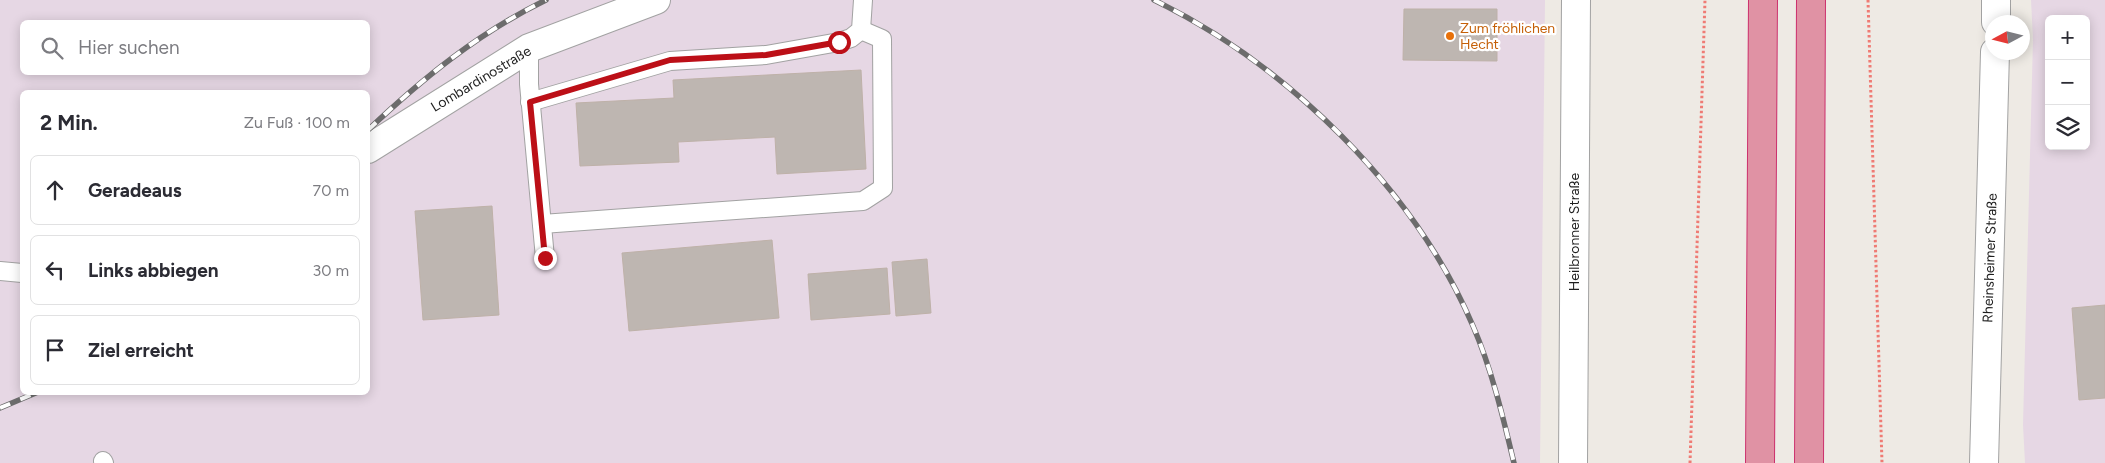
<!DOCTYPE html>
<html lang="de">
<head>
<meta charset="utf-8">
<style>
  :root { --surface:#fff; --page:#f7f7f7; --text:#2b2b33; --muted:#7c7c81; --line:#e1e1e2 }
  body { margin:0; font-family:Figtree,sans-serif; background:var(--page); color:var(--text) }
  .controls { position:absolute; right:15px; top:15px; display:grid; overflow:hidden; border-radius:8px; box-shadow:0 2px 12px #0003 }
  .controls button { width:45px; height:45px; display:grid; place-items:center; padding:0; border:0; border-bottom:1px solid var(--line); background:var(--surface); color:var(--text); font:25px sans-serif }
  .compass { position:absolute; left:1985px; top:15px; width:45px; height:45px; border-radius:50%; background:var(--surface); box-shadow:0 2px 12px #0003; rotate:263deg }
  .stop { position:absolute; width:15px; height:15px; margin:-11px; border:4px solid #bc0f17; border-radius:50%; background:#fff }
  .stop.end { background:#bc0f17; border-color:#fff; box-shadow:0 1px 5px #0008 }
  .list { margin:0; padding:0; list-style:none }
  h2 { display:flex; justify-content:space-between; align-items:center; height:65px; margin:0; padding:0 20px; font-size:21px }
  h2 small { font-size:16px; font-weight:400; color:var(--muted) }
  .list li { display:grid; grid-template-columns:32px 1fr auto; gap:15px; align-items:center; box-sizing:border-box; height:70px; margin:0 10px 10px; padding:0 10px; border:1px solid var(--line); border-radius:8px }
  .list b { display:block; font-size:19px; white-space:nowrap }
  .list em { font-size:16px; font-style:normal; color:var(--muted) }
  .icon { flex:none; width:28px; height:28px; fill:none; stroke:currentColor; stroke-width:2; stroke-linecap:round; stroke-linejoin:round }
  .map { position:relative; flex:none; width:2105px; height:463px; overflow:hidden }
  .search { position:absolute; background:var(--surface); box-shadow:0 2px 12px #0003; left:20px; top:20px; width:350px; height:55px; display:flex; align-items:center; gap:12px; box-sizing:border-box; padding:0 18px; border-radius:8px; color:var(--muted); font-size:19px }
  .panel { position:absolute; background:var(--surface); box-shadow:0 2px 12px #0003; left:20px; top:90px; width:350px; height:305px; border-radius:8px }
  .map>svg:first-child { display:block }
  .industrial { fill:#e6d7e4; fill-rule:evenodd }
  .building { fill:#beb6b1; stroke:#beb1a8 }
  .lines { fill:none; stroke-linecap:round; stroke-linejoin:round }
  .lane-casing { stroke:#a2a2a2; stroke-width:20 }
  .street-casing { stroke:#a2a2a2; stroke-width:30 }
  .highway-casing { stroke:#cc316d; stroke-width:30 }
  .path { stroke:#ef7b74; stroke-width:3; stroke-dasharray:2.5 2.5; stroke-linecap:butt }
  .lane { stroke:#fff; stroke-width:18 }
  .street { stroke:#fff; stroke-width:28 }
  .highway { stroke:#e092a4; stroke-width:28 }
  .rail-casing { stroke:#6c6c6c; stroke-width:5.5 }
  .rail { stroke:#fff; stroke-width:4; stroke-dasharray:11; stroke-linecap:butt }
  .route { stroke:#bc0f17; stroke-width:6 }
  .food-dot { fill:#e8710a; stroke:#fff; stroke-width:2 }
  .labels { text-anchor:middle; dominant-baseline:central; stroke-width:4.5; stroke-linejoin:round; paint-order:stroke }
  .food-label { font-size:14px; fill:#c56008; stroke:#fff; text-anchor:start }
  .street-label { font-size:14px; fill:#1e1e1e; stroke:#fff }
</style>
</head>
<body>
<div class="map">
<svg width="2105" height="463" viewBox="0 0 2105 463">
  <rect width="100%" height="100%" fill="#eeeae4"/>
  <g class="industrial">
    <path d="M0,0h1545l-5,463h-1540zM22,22h346v50h-346zM22,92h346v300h-346z"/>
    <path d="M2031,0h74v463h-80l-2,-38 10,-386zM2049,19h37v127h-37z"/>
  </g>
  <g class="building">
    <path d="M1404,9h93v52l-94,-1z"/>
    <path d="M861,70l5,99 -89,5 -2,-37 -97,5 1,20 -99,4 -4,-63 98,-5 -1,-18z"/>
    <path d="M492,206l7,109 -76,5 -8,-109z"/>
    <path d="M772,240l7,78 -150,13 -7,-78z"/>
    <path d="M927,259l4,54 -35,3 -4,-54z"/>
    <path d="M887,268l3,46 -79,6 -3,-46z"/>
    <path d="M2105,305v93l-26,2 -7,-92z"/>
  </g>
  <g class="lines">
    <defs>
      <g id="lane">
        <path d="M529,48v36l16,174"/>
        <path d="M530,102l140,-41 96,-6 73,-13 12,-4 10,-8 2,-30"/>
        <path d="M542,224l321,-23 20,-13 -1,-149 -21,-9"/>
        <path d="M0,271l22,2"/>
        <path d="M103,461l1,2"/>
      </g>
      <g id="street">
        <path d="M1996,22v-22"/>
        <path d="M368,149l161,-101 127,-48"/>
        <path d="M1573,463l3,-463"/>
        <path d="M1984,463l11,-411"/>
      </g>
      <g id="highway">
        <path d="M1760,463l3,-463"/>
        <path d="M1809,463l2,-463"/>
      </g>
    </defs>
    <use href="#lane" class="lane-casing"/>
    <use href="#street" class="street-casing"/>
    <use href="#highway" class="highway-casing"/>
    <g class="path">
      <path d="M1868,0l14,463"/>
      <path d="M1690,463l15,-463"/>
    </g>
    <use href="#lane" class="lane"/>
    <use href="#street" class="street"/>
    <use href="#highway" class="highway"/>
    <defs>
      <g id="rail">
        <path d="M1154,0c133,65 260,188 319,326 19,44 30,91 41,137"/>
        <path d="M368,130c54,-51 110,-97 178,-130"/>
        <path d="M0,408l38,-16"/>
      </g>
    </defs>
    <use href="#rail" class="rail-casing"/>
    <use href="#rail" class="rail"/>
  </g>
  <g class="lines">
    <path class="route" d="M545,258l-15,-156 140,-42 96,-5 73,-13"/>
  </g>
  <circle class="food-dot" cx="1450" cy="36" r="5"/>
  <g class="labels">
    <g class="food-label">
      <text x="1460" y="28">Zum fröhlichen<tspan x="1460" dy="16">Hecht</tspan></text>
    </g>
    <g class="street-label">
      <text transform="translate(481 79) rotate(-31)">Lombardinostraße</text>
      <text transform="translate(1574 232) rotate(-90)">Heilbronner Straße</text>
      <text transform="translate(1990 258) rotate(-88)">Rheinsheimer Straße</text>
    </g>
  </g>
</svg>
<div class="controls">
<button>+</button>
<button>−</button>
<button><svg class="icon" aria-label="layers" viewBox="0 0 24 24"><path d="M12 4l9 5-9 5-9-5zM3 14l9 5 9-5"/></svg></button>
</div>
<svg class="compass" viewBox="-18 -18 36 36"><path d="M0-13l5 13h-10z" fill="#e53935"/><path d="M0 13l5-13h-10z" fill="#7c7c81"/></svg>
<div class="stop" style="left:839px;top:42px"></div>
<div class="stop end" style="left:545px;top:258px"></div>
<div class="search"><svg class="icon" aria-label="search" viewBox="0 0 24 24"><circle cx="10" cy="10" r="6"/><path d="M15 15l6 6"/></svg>Hier suchen</div>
<section class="panel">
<h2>2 Min.<small>Zu Fuß · 100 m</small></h2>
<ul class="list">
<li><svg class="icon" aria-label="ahead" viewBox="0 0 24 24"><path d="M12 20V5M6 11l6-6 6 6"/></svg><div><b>Geradeaus</b></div><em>70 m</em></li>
<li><svg class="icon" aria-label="left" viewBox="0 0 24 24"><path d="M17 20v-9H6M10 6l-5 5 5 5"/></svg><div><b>Links abbiegen</b></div><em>30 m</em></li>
<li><svg class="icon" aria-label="arrive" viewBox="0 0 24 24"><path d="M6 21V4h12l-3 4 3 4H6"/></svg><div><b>Ziel erreicht</b></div></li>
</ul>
</section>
</div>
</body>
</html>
